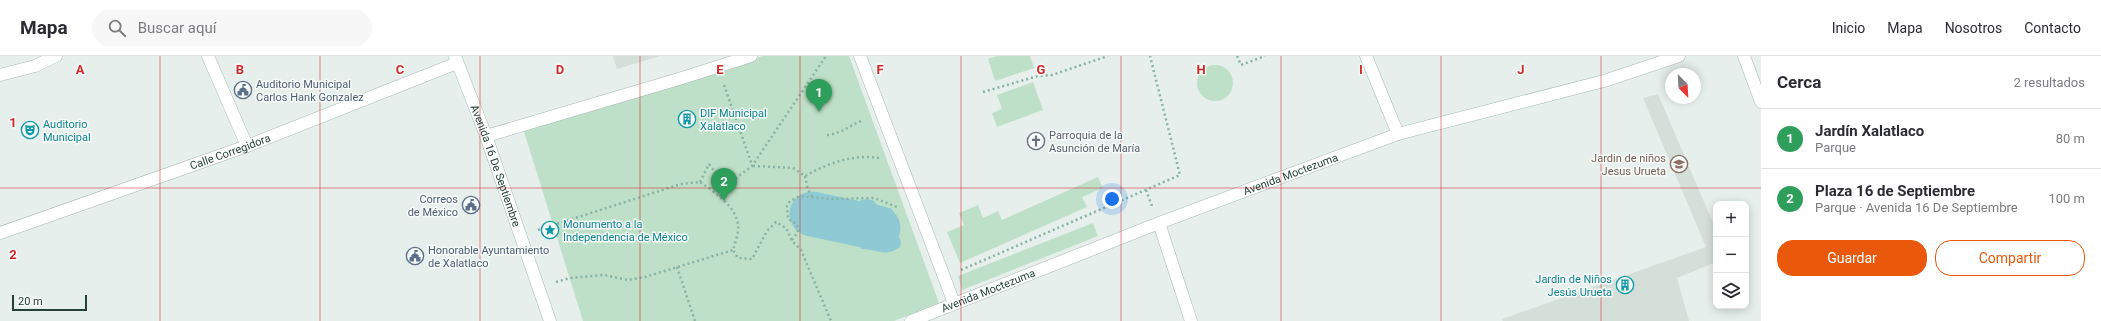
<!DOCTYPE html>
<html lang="es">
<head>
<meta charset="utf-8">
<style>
  :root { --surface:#fff; --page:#f7f7f7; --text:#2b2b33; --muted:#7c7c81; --line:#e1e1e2; --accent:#ea580c }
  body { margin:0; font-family:Roboto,sans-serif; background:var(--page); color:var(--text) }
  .controls { position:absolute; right:12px; bottom:12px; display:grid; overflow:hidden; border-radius:8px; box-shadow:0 2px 10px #0003 }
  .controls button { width:36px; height:36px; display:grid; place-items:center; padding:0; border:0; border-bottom:1px solid var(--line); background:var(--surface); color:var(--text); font:20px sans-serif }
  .compass { position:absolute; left:1665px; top:12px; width:36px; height:36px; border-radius:50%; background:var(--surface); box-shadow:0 2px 10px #0003; rotate:156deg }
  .scale { position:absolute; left:12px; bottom:10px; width:75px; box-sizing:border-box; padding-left:4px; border:2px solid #24423a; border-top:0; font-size:11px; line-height:14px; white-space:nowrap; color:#24423a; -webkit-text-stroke:3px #f7fbf9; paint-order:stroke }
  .you { position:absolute; left:1112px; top:143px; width:14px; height:14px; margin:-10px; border:3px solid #fff; border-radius:50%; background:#1a73e8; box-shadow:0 0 0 6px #1a73e833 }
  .badge { display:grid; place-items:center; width:26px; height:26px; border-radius:50%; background:var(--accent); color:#fff; font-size:13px; font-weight:700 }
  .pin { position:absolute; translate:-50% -33px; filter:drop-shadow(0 1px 2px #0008) }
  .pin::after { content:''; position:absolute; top:21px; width:14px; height:12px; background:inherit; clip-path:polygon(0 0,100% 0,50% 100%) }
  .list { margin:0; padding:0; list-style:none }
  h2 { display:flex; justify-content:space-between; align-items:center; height:52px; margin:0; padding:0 16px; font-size:17px }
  h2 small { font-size:13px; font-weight:400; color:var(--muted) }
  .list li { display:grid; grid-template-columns:26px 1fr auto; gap:12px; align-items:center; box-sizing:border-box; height:60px; padding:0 16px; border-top:1px solid var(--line) }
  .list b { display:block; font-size:15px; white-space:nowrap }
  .list p { margin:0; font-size:13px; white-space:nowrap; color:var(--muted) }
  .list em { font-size:13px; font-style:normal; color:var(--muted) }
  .actions { display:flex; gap:8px; padding:12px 16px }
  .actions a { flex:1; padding:9px 0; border:1px solid var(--accent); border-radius:16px; text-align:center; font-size:14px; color:var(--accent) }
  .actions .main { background:var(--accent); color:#fff }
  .icon { flex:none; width:22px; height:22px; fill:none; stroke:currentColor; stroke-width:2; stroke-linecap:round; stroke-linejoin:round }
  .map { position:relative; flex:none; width:1761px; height:265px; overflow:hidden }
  header { display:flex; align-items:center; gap:24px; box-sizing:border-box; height:56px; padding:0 20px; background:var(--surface); border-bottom:1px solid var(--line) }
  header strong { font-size:19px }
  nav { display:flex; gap:22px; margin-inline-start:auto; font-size:14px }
  .search { width:280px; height:36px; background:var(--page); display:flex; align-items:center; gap:10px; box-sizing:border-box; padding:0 14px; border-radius:22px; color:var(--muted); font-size:15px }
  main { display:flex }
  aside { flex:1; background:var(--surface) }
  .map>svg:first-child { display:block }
  .built { fill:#d4dfda }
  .green { fill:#bfe0c8 }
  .water { fill:#8ec9d4 }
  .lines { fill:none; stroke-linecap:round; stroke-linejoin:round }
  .river { stroke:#8ec9d4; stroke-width:45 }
  .street-casing { stroke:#a8b8b2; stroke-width:13 }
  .secondary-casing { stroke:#a4bbb3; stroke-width:13 }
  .path { stroke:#86b3a5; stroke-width:2.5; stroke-dasharray:2 3; stroke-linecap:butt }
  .street { stroke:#fff; stroke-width:12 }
  .secondary { stroke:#fff; stroke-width:12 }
  .grid { fill:none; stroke:#d62828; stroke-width:1; stroke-opacity:0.55 }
  .labels { text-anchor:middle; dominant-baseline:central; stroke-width:3; stroke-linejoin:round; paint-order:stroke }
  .service-label { font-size:11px; fill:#4e5e75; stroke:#f7fbf9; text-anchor:start }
  .culture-label { font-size:11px; fill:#0d838f; stroke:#f7fbf9; text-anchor:start }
  .worship-label { font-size:11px; fill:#5b616d; stroke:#f7fbf9; text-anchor:start }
  .street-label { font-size:11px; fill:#24423a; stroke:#f7fbf9 }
  .education-label { font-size:11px; fill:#785e54; stroke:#f7fbf9; text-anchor:end }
  .grid-label { font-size:13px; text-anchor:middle; font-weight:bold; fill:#d62828; stroke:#f7fbf9; stroke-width:3; stroke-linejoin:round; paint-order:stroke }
</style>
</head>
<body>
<header>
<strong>Mapa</strong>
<div class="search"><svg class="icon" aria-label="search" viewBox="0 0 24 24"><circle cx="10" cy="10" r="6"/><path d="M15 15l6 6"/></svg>Buscar aquí</div>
<nav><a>Inicio</a><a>Mapa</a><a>Nosotros</a><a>Contacto</a></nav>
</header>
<main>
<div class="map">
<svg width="1761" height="265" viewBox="0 0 1761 265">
  <rect width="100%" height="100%" fill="#e6efeb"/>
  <g class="built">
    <path d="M613,0h47l-43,13z"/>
    <path d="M1658,38l58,136v32l-39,16 12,43h-186l-1,-2 204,-72 -63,-149z"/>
  </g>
  <g class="green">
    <path d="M763,0h86l90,247 -45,18h-311l-61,-196z"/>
    <path d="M997,0h33l4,12 -39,13 -7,-22z"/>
    <circle cx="1215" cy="27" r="18"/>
    <path d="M1033,26l10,28 -46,17 -5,-14 10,-4 -5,-14z"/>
    <path d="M1098,121l5,11 -21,9 5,10 -127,56 -13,-31 17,-7 -5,-12 19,-8 5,13 15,-7 4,9z"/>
    <path d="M1093,167l5,13 -136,54 -4,-14z"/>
  </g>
  <path class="water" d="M868,143l6,2 7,9 10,-2c5,7 4,11 1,18l9,15 -1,6c-16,11 -22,2 -39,2l-4,-12 3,-5 16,2 4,-13 -29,-5 10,-16z"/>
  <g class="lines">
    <path class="river" d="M812,158l66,14"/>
    <defs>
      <g id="street">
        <path d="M208,0l39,90"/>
        <path d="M860,0l94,247"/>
        <path d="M1366,0l32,78"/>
        <path d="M1744,0l17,46"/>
        <path d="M0,19l35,-9 21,-10"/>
        <path d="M486,80l196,-58 69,-22"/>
        <path d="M1159,167l32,98"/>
        <path id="s1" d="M0,177l247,-87 210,-83"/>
      </g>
      <g id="secondary">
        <path id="s2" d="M455,0l31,80 64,185"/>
        <path id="s3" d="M911,265l248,-98 239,-89 206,-53 75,-25"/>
      </g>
    </defs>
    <use href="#street" class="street-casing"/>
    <use href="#secondary" class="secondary-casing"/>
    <g class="path">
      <path d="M1237,0l4,9 24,-9"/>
      <path d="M724,29l28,80"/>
      <path d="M983,36l55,-16 14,-1 56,-19"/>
      <path d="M827,79c17,-2 22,-10 37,-15"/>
      <path d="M709,108c7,10 12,14 25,16"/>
      <path d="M753,110l40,2 12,8c23,-13 48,-22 74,-18"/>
      <path d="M805,120l3,14 5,8"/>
      <path d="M700,126l9,-18"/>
      <path d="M1146,134l6,16"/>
      <path d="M720,141l4,-10 28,-21 74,-110"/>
      <path d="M538,174l143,-46 19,-2c14,10 36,24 38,43 1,7 -3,18 -5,25l5,8 14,1 15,-28 9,-9 10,6 6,13 9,9 30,71"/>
      <path d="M792,184l6,-8 -1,-8 -9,-5 -1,-13 3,-5 10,-5 30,3 44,-1 23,9"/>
      <path d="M677,211l18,54"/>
      <path d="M961,214l219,-95 -30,-119"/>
      <path d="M556,226l14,-4 34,-3 24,5 17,-3 88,-27"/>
    </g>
    <use href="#street" class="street"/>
    <use href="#secondary" class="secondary"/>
  </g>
  <path class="grid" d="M160,0v265M320,0v265M480,0v265M640,0v265M800,0v265M961,0v265M1121,0v265M1281,0v265M1441,0v265M1601,0v265M0,132h1761"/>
  <defs>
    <symbol id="civic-ring" viewBox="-11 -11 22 22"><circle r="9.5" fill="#f7fbf9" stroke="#5c6f8a" stroke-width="1.5"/><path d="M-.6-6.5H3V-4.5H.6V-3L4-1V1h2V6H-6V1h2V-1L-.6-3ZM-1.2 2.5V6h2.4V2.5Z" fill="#5c6f8a"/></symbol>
    <symbol id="building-ring" viewBox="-11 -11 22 22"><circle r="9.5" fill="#f7fbf9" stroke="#0f9aa8" stroke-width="1.5"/><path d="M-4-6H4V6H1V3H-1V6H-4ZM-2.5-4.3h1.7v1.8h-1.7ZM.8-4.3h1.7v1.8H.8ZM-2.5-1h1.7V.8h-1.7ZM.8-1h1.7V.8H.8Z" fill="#0f9aa8"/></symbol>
    <symbol id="theatre-ring" viewBox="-11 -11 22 22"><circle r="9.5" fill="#f7fbf9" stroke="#0f9aa8" stroke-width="1.5"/><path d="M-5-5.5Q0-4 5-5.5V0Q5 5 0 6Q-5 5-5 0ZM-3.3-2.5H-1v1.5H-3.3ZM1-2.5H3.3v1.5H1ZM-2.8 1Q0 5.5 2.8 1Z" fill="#0f9aa8"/></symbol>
    <symbol id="church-ring" viewBox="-11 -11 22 22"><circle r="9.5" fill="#f7fbf9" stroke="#6b7280" stroke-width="1.5"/><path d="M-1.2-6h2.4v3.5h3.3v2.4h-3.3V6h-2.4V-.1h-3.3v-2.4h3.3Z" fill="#6b7280"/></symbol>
    <symbol id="school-ring" viewBox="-11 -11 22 22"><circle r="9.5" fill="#f7fbf9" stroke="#8d6e63" stroke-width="1.5"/><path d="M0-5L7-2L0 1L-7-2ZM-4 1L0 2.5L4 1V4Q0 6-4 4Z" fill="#8d6e63"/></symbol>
    <symbol id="sight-ring" viewBox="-11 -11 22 22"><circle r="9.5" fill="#f7fbf9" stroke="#0f9aa8" stroke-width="1.5"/><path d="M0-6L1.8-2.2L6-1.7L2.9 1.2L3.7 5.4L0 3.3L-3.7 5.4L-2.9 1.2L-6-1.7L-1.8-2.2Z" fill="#0f9aa8"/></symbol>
  </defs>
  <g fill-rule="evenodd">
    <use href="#civic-ring" x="233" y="24" width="20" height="20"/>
    <use href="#building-ring" x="677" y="53" width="20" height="20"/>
    <use href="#theatre-ring" x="20" y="64" width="20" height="20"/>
    <use href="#church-ring" x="1026" y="75" width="20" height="20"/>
    <use href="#school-ring" x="1669" y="98" width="20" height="20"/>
    <use href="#civic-ring" x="461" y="139" width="20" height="20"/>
    <use href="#sight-ring" x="540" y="164" width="20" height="20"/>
    <use href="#civic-ring" x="405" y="190" width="20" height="20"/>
    <use href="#building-ring" x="1615" y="219" width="20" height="20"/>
  </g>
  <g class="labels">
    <g class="service-label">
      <text x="256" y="28">Auditorio Municipal<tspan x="256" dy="13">Carlos Hank Gonzalez</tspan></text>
      <text x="458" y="143" text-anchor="end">Correos<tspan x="458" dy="13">de México</tspan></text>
      <text x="428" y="194">Honorable Ayuntamiento<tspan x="428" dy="13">de Xalatlaco</tspan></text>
    </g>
    <g class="culture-label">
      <text x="700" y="57">DIF Municipal<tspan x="700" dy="13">Xalatlaco</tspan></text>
      <text x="43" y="68">Auditorio<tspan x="43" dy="13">Municipal</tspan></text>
      <text x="563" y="168">Monumento a la<tspan x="563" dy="13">Independencia de México</tspan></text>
      <text x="1612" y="223" text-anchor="end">Jardin de Niños<tspan x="1612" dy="13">Jesús Urueta</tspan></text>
    </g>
    <g class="worship-label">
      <text x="1049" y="79">Parroquia de la<tspan x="1049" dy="13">Asunción de María</tspan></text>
    </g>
    <g class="street-label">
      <text stroke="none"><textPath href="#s1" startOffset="244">Calle Corregidora</textPath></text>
      <text stroke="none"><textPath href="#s2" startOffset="117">Avenida 16 De Septiembre</textPath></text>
      <text stroke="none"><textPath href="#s3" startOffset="407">Avenida Moctezuma</textPath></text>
      <text stroke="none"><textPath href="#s3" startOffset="83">Avenida Moctezuma</textPath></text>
    </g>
    <g class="education-label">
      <text x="1666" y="102">Jardin de niños<tspan x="1666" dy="13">Jesus Urueta</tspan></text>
    </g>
  </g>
  <g class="grid-label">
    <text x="80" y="18">A</text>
    <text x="240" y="18">B</text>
    <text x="400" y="18">C</text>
    <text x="560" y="18">D</text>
    <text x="720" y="18">E</text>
    <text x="880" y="18">F</text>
    <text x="1041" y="18">G</text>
    <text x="1201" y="18">H</text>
    <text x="1361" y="18">I</text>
    <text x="1521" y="18">J</text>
    <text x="13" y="71">1</text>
    <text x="13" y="203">2</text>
  </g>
</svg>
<div class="controls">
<button>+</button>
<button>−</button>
<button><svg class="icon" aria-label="layers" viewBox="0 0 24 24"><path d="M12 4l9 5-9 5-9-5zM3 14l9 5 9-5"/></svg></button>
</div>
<svg class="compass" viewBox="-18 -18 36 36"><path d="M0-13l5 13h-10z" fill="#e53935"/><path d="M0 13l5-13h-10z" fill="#7c7c81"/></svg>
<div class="scale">20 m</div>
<div class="you"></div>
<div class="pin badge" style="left:819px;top:56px;background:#2e9e5b">1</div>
<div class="pin badge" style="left:724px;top:145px;background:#2e9e5b">2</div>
</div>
<aside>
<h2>Cerca<small>2 resultados</small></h2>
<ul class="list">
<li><span class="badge" style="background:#2e9e5b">1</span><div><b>Jardín Xalatlaco</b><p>Parque</p></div><em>80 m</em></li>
<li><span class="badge" style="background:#2e9e5b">2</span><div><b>Plaza 16 de Septiembre</b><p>Parque · Avenida 16 De Septiembre</p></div><em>100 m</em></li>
</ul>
<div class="actions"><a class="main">Guardar</a><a>Compartir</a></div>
</aside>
</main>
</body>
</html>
